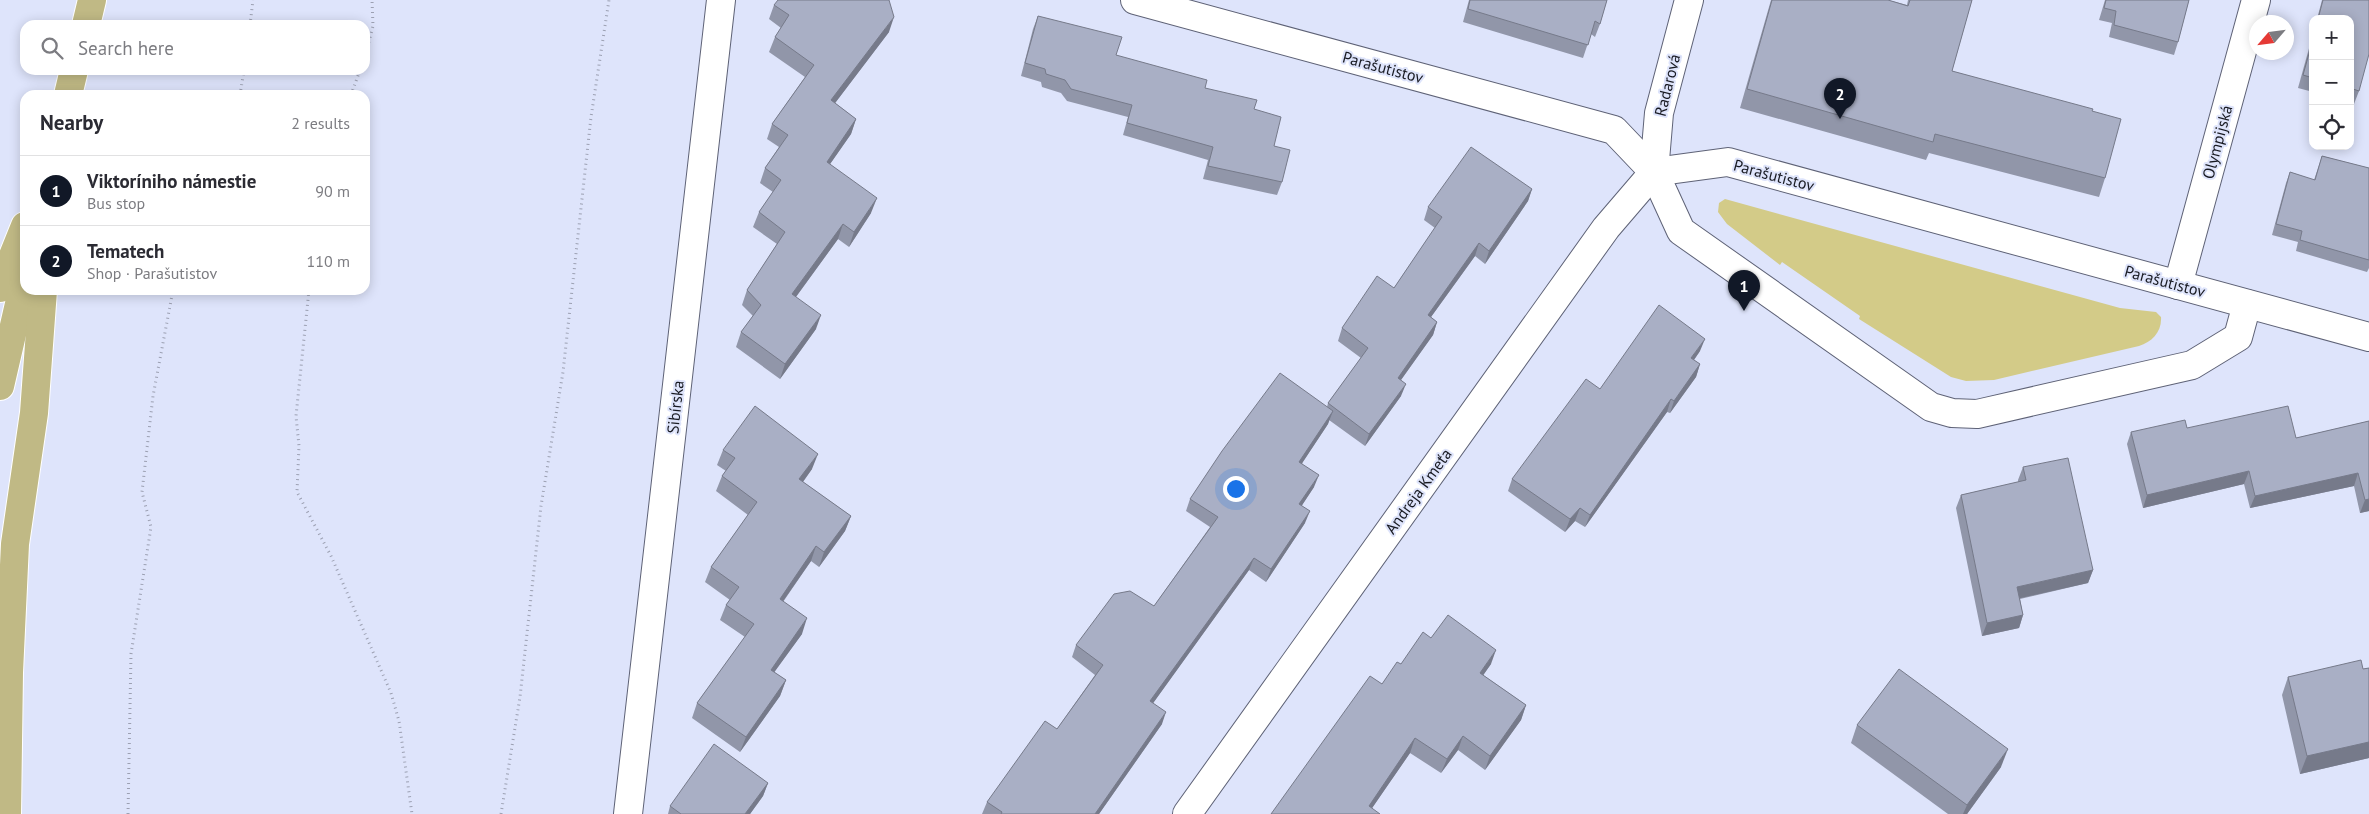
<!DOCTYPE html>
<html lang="en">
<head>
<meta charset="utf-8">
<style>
  :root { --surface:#fff; --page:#f7f7f7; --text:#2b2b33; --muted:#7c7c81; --line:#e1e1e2; --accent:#111827 }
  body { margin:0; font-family:"PT Sans",sans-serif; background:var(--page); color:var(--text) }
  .controls { position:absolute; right:15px; top:15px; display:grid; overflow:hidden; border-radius:10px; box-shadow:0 2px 12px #0003 }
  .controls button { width:45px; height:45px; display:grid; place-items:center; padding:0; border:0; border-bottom:1px solid var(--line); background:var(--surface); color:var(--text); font:25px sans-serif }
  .compass { position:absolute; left:2249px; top:15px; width:45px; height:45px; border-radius:50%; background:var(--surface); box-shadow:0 2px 12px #0003; rotate:242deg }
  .you { position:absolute; left:1235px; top:488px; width:18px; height:18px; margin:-12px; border:4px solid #fff; border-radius:50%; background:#1a73e8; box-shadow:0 0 0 8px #1a73e833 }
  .badge { display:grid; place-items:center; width:32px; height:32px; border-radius:50%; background:var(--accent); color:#fff; font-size:16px; font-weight:700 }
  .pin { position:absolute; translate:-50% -41px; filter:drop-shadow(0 1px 2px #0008) }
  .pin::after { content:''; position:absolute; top:26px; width:18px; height:15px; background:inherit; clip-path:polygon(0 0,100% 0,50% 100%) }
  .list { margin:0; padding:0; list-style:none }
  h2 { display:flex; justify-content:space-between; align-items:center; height:65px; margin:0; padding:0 20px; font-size:21px }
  h2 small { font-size:16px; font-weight:400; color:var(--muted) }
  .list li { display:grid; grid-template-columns:32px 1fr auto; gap:15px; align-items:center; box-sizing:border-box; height:70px; padding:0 20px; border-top:1px solid var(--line) }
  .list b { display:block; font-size:19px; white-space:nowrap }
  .list p { margin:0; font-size:16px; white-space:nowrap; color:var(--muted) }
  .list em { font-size:16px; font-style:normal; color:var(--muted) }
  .icon { flex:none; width:28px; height:28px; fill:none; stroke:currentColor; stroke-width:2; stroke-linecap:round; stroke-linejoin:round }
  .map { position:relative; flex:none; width:2369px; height:814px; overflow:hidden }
  .search { position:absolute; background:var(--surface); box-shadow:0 2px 12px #0003; left:20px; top:20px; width:350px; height:55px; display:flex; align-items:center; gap:12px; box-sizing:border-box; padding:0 18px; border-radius:15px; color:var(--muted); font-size:19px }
  .panel { position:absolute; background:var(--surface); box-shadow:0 2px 12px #0003; left:20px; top:90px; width:350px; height:205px; border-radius:15px }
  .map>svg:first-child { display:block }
  .green { fill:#d3cb88 }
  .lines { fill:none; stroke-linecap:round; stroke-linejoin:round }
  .street-casing { stroke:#5e6276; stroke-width:30 }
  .primary-casing { stroke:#fff; stroke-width:30 }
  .path { stroke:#9ca0b2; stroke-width:3; stroke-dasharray:1 4; stroke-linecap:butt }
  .street { stroke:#fff; stroke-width:28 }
  .primary { stroke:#c0b985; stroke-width:28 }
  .wall { fill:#9196a9 }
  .shaded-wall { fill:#767a8a }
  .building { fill:#a9afc5; stroke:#767a8a }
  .labels { text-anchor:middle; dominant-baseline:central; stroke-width:4; stroke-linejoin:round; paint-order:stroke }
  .street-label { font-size:16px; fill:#181a22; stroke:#dee4fb }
</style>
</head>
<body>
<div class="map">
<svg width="2369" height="814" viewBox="0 0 2369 814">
  <rect width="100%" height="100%" fill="#dee4fb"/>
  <path class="green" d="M1725,199l395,109 36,4 5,5c1,15 -9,25 -22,29l-145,34 -28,1 -15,-4 -92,-58 1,-3 -78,-54 -2,3 -53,-41 -9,-12 1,-9z"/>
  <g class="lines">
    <defs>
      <g id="street">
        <path d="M1135,0l479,130 40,42 27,59 250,176 21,6 25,1 215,-49 46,-28 9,-33"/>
        <path d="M1654,172l74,-10 641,175"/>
        <path d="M1654,172l5,-59 30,-113"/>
        <path d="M2178,285l78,-285"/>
        <path d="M628,814l93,-814"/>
        <path d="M1187,814l419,-586 48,-56"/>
      </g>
      <g id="primary">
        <path d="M86,25l6,-25"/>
        <path d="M68,95l6,-25"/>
        <path d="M0,288l25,-62"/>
        <path d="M0,386l25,-108"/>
        <path d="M7,814l2,-142 6,-128 19,-131 9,-123"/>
      </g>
    </defs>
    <use href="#street" class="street-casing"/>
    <use href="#primary" class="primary-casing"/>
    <g class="path">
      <path d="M250,25l3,-25"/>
      <path d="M365,57l8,-31 -1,-26"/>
      <path d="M240,95l4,-25"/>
      <path d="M351,95l9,-25"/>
      <path d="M309,290l-13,126 3,30 -2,46 34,64 60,137 8,28 13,93"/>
      <path d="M128,814l3,-160 20,-127 -9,-35 11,-96 20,-106"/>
      <path d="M501,814l19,-117 21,-191 22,-134 28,-255 18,-117"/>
    </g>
    <use href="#street" class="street"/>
    <use href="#primary" class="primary"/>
  </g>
  <g class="wall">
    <path d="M1469,0h138l-7,24 -5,13 -4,-3 -8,24 -120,-36z"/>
    <path d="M1771,0h117l19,5 1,-5h64l-20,71 140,40 13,67 -6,19 -170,-44 -3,7 -186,-52z"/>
    <path d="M2105,0h84l-11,42 -4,13 -65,-18 3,-14 -13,-3z"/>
    <path d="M2322,0h47l-10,91 -5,13 -4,-1v-84h-33z"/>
    <path d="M774,5l115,27 -54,71 21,16 -5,15 -21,30 41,49 -22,34 -11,-8 -42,58 20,32 -36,50 -44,-32 5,-15 12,-16 -11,-11 5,-15 30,-46 -24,-17 6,-15 14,-20 -13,-9 5,-15 14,-21 -12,-8 5,-15 33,-47 -36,-25 6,-15 6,-9 -12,-9z"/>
    <path d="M1038,16l78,39 89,33 49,21 20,37 8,36 -5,13 -74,-16 5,-19 -85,-25 5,-18 -61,-16 -6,-8 -19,-6 -1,-5 -20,-6 12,-47z"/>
    <path d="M2313,34v58l-15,-4z"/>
    <path d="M2322,156l47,12v100l-2,4 -71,-21 2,-9 -26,-7 14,-52 4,-11 24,8z"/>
    <path d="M1532,189l-4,12 -43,63 -10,-8 -44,61 6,5 -4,13 -32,45v16l-36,50 -36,-26 -1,4 -26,39 12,24 -12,18 3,18 -39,59 -17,-12 -96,133 9,21 -63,90h-117l5,-12 70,-73 38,-54 -23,-18 4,-12 78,-39 56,-79 -24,-16 4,-12 137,-92 1,-4 33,-45 -23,-17 4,-13 52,-40 41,-60 -11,-8 4,-13z"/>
    <path d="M1700,351l-6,9 6,4 -4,13 -26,36 -3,-1 -82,115 -10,-6 -10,11 -57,-41 4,-12 88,-90z"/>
    <path d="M2369,421v90l-9,2 -6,-27 -104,22 -6,-24 -101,24 -16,-64 4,-12 56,-4 109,10z"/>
    <path d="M723,450l89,19 -9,13 48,34 -6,15 -26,36 -8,-6 -28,41 19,32 -28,38 12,8 -6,16 -40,56 -48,-34 5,-15 48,-66 -25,-17 6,-15 4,-5 -25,-18 6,-15 37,-52 -32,-24 6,-15 4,-5 -9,-6z"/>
    <path d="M2023,467l70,103 -5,13 -68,16 3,16 -4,13 -37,8 -26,-128 5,-13 57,-13v-2z"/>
    <path d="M1431,638l60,26 -8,11 43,30 -5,15 -36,50 -27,-20 -17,23 -31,-20 -38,55 -101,6 111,-130 19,-20z"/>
    <path d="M2369,668v90l-69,16 -18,-79 6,-18 75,-8z"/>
    <path d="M1857,725l144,42 -34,47h-19l-97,-71z"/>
    <path d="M768,783l-5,13 -13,18h-82l2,-8z"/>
  </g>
  <g class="shaded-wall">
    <path d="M894,17l-5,15 -63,83 5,-15z"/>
    <path d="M856,119l-5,15 -30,43 6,-15z"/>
    <path d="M1532,189l-4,12 -43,63 4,-13z"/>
    <path d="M877,198l-6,15 -22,34 5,-15z"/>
    <path d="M843,224l-5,15 -51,70 5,-15z"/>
    <path d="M1479,243l-4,13 -52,72 5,-13z"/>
    <path d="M821,315l-5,14 -36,50 5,-15z"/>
    <path d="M1437,322l-4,13 -40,56 5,-13z"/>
    <path d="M1705,339l-5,12 -14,20 5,-13z"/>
    <path d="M1700,364l-4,13 -26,36 4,-12z"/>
    <path d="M1406,384l-5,12 -36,50 4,-12z"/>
    <path d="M1671,399l-4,13 -82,115 5,-12z"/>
    <path d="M1333,411l-5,13 -33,50 4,-12z"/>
    <path d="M818,454l-6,15 -18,25 5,-15z"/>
    <path d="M2249,471l-5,13 -101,24 4,-13z"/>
    <path d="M2358,473l-4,13 -104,22 5,-12z"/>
    <path d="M1319,475l-5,12 -19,29 4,-12z"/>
    <path d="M2369,499v12l-9,2 5,-13z"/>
    <path d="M1580,508l-5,13 -10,11 5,-13z"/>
    <path d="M1310,511l-5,12 -39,59 5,-13z"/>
    <path d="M851,516l-6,15 -26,36 5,-15z"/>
    <path d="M816,546l-5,15 -37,53 6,-15z"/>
    <path d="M1254,558l-5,12 -103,143 4,-12z"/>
    <path d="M2093,570l-5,13 -76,17 5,-13z"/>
    <path d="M2023,615l-4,13 -37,8 5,-13z"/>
    <path d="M807,618l-5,16 -37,51 6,-15z"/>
    <path d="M1496,650l-5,14 -16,23 5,-14z"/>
    <path d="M786,680l-6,16 -40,56 6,-15z"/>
    <path d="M1526,705l-5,15 -36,50 5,-14z"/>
    <path d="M1166,712l-4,12 -63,90h-4z"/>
    <path d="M1463,736l-5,14 -17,23 6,-14z"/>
    <path d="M1415,738l-5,15 -42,61 1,-8z"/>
    <path d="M2369,742v16l-69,16 7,-18z"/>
    <path d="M2008,749l-7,18 -34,47h-4l4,-9z"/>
    <path d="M768,783l-5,13 -13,18h-5z"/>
  </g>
  <g class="building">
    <path d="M778,0h111l5,17 -63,83 25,19 -29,43 50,36 -23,34 -11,-8 -51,70 29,21 -36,49 -44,-32 20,-27 -14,-15 38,-58 -26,-20 22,-32 -16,-12 23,-33 -16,-11 42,-59 -39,-28 14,-22 -15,-10z"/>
    <path d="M1470,0h137l-7,24 -5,-3 -7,24 -120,-36z"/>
    <path d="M1772,0h116l20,6 2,-6h62l-20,71 141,38 -1,2 29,8 -16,59 -170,-44 -2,8 -186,-53z"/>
    <path d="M2106,0h83l-11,42 -64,-17 2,-14 -12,-3z"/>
    <path d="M2323,0h46v54l-10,37 -9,-3v-69h-32z"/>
    <path d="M1038,16l84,21 -6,18 91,25 -2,8 52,12 -3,9 27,8 -7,29 16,4 -8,32 -74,-16 5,-19 -86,-24 5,-18 -61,-16 -6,-9 -19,-6 -1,-5 -20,-6z"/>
    <path d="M2313,39v39l-10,-3z"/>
    <path d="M1471,147l61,42 -43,62 -10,-8 -51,72 9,7 -39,56 8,6 -37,50 -41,-31 40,-55 -26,-20 35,-52 17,12 48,-71 -14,-10z"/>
    <path d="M2322,156l47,12v92l-69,-20 2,-9 -26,-7 14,-52 25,8z"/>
    <path d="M1659,305l46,34 -14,19 9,6 -26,37 -3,-2 -81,116 -10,-7 -10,11 -58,-40 74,-100 14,10z"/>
    <path d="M1280,373l53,38 -34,51 20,13 -20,29 11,7 -39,58 -17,-11 -104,143 16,11 -71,102h-94l1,-2 -15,-10 58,-81 12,8 46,-64 -27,-20 38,-51 16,-3 24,15 64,-89 -28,-18 32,-48z"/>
    <path d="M755,406l63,48 -19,25 52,37 -27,36 -8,-6 -36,53 27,19 -36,52 15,10 -40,57 -49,-34 57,-79 -28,-19 13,-18 -28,-20 46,-65 -35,-26 13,-18 -12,-8z"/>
    <path d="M2288,406l8,32 73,-17v78l-4,1 -7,-27 -103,23 -6,-25 -102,24 -16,-63 54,-12 2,8z"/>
    <path d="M2068,458l25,112 -76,17 6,28 -36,8 -26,-128 65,-15 -3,-13z"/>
    <path d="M1448,615l48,35 -16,23 46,32 -36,51 -27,-20 -16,23 -32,-21 -46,68 11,8h-109l99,-138 12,8 15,-22 4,2 22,-32 8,6z"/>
    <path d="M2361,660l2,9 6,-1v74l-62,14 -19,-79z"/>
    <path d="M1899,669l109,80 -41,56 -110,-80z"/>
    <path d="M714,744l54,39 -23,31h-64l-11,-8z"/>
  </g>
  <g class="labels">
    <g class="street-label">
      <text transform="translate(1383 67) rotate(15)">Parašutistov</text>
      <text transform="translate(1667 85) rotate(-76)">Radarová</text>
      <text transform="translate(2217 142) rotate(-75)">Olympijská</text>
      <text transform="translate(1774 175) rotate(15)">Parašutistov</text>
      <text transform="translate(2165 281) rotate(15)">Parašutistov</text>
      <text transform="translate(675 407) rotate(-84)">Sibírska</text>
      <text transform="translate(1418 491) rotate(-54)">Andreja Kmeťa</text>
    </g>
  </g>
</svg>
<div class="controls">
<button>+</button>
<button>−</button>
<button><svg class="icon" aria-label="locate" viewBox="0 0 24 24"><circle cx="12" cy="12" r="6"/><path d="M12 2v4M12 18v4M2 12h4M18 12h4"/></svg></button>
</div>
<svg class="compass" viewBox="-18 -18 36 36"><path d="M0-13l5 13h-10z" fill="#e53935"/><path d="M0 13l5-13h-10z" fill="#7c7c81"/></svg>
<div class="you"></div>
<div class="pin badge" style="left:1744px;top:311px">1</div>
<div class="pin badge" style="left:1840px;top:119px">2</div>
<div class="search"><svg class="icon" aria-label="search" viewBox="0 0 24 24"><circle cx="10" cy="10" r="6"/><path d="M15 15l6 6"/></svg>Search here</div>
<section class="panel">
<h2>Nearby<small>2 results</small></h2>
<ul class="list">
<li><span class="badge">1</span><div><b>Viktoríniho námestie</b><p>Bus stop</p></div><em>90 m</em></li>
<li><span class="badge">2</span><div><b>Tematech</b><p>Shop · Parašutistov</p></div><em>110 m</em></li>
</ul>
</section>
</div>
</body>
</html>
